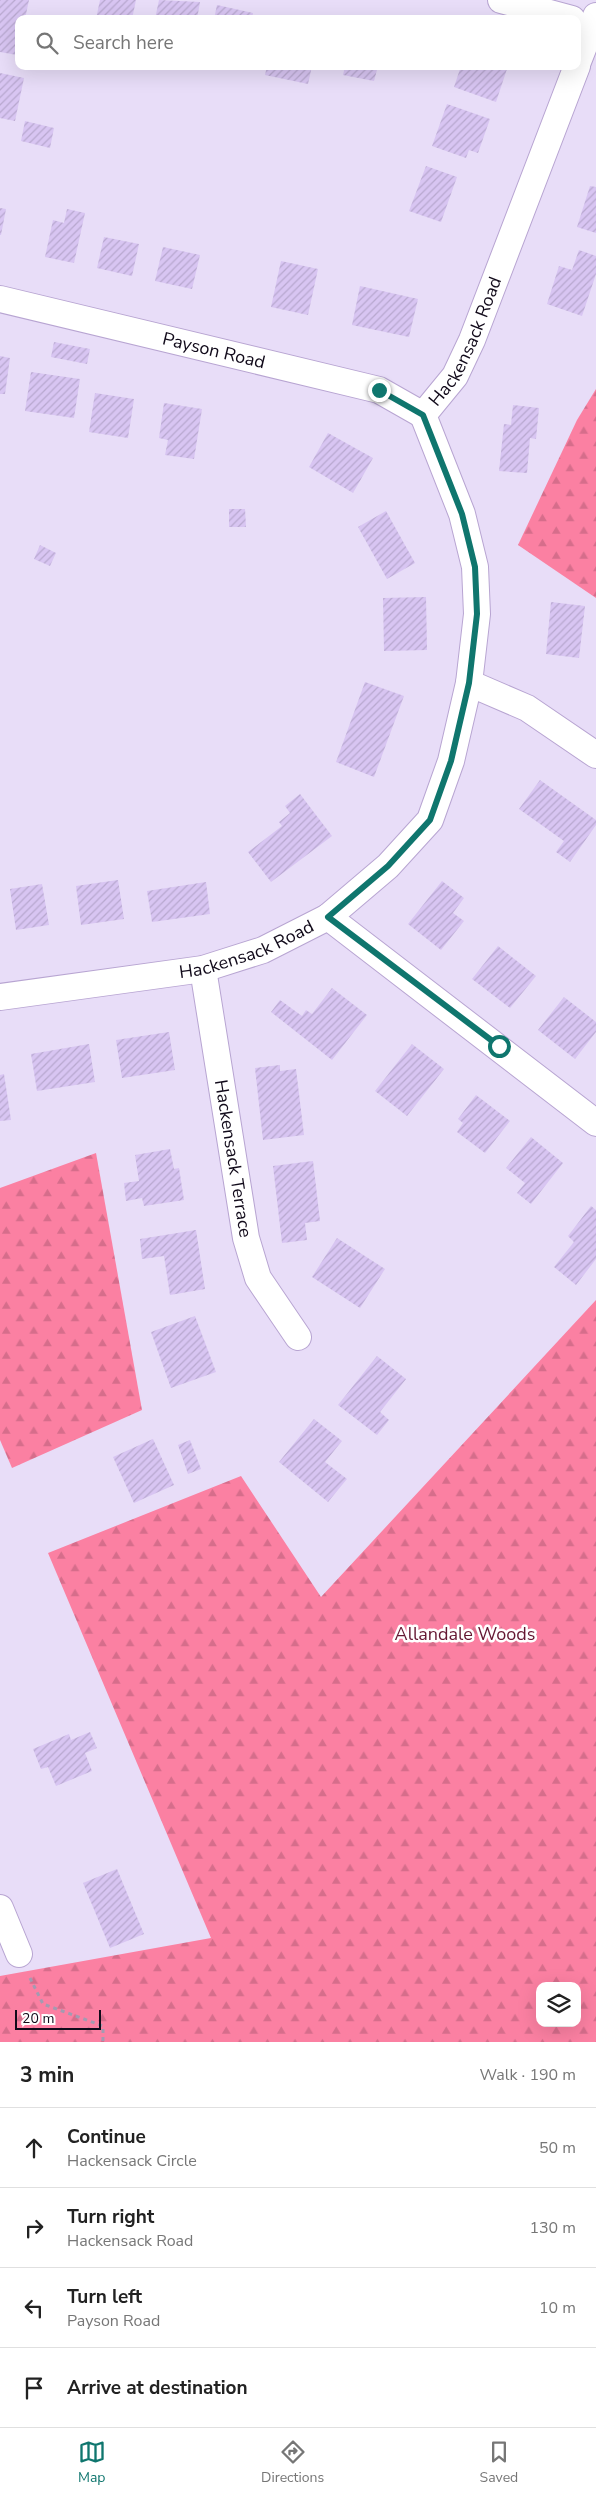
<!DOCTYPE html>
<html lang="en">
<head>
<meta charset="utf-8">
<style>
  :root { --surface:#fff; --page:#f6f6f6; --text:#222; --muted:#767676; --line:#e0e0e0; --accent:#0f766e }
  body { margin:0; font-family:"Nunito Sans",sans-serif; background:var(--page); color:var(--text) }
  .controls { position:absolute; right:15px; bottom:15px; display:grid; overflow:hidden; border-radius:10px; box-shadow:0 5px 20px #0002 }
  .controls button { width:45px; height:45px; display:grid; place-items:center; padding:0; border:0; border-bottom:1px solid var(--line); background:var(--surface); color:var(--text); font:25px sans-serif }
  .scale { position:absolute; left:15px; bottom:12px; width:86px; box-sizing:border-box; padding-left:5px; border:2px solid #110a1a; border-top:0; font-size:14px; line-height:18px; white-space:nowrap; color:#110a1a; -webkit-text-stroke:4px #fff; paint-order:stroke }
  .stop { position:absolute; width:15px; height:15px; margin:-11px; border:4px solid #0f766e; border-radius:50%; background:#fff }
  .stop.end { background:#0f766e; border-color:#fff; box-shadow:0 1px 5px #0008 }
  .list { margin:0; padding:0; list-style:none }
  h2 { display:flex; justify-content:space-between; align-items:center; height:65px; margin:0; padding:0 20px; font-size:21px }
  h2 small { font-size:16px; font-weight:400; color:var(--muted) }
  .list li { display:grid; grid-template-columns:32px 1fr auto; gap:15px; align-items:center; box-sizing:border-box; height:80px; padding:0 20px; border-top:1px solid var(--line) }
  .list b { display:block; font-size:19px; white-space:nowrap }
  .list p { margin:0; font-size:16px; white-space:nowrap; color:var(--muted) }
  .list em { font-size:16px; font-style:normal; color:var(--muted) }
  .icon { flex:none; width:28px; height:28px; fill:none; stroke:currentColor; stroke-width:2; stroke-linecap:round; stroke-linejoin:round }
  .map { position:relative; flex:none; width:596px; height:2042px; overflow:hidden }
  .search { position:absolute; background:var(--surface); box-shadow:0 5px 20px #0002; left:15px; right:15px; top:15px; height:55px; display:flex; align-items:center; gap:12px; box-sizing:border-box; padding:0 18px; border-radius:10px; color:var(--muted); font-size:19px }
  .sheet { height:385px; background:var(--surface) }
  nav { display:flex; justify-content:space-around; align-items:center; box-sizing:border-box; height:70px; border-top:1px solid var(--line); background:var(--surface); font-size:14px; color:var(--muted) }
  nav a { display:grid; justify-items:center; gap:2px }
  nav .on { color:var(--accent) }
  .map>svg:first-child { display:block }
  .forest { fill:url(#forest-firs); fill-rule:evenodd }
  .building { fill:url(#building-hatch) }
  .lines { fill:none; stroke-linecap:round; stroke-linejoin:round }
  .minor-casing { stroke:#b8a5d2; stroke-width:28 }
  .path { stroke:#a49ab1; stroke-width:3; stroke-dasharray:4 4; stroke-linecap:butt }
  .minor { stroke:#fff; stroke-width:26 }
  .route { stroke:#0f766e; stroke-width:6 }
  .labels { text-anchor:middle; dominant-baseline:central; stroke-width:5; stroke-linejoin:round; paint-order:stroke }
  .street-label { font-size:18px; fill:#110a1a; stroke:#fff }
  .park-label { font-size:18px; fill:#641732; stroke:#fff }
</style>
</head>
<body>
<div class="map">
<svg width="596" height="2042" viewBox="0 0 596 2042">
  <defs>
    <pattern id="forest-firs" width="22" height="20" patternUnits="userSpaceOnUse" patternTransform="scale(1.25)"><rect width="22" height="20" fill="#fb80a2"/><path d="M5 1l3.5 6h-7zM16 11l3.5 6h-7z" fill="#d66d8b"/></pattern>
    <pattern id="building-hatch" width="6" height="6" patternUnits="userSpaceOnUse" patternTransform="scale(1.25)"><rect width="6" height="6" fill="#d8c5f2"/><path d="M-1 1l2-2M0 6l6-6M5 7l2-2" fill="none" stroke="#b8a8cf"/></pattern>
  </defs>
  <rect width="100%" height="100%" fill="#e8ddf8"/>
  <g class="forest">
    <path d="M596,389v209l-78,-53 59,-125z"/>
    <path d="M96,1153l46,257 -130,58 -12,-28v-252z"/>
    <path d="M596,1300v742h-596v-66l211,-38 -163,-385 193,-77 80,121zM540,1986h37v37h-37z"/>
  </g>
  <g class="building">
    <path d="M0,0h29l-4,19h-6l-2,36 -17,-3z"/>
    <path d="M100,0h36l-4,19h-36z"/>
    <path d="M159,0l41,2 -3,17h-42z"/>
    <path d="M217,5l36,8 -1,6h-38z"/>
    <path d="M267,66h45l-4,18 -43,-9z"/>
    <path d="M345,66h33l-4,15 -31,-6z"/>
    <path d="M461,66h47l-12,36 -42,-15z"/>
    <path d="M0,73l24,5 -9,43 -15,-3z"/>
    <path d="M447,104l43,15 -12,34 -9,-3 -3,8 -34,-12z"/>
    <path d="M25,121l29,7 -4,20 -29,-7z"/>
    <path d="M426,166l31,11 -16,45 -32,-11z"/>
    <path d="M590,186l6,1v46l-19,-6z"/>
    <path d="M0,208l6,1 -5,26h-1z"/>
    <path d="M67,209l18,4 -11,50 -29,-6 8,-37 11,3z"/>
    <path d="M104,237l35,7 -7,32 -35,-8z"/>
    <path d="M163,247l37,8 -8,34 -37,-8z"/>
    <path d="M579,250l17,6v18l-14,42 -35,-12 12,-38 13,4z"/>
    <path d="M281,261l37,8 -10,46 -37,-8z"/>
    <path d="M360,286l58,13 -9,38 -57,-12z"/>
    <path d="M54,342l36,7 -3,15 -36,-7z"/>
    <path d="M0,356l10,2 -5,36h-5z"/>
    <path d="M31,372l49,7 -6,39 -49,-7z"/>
    <path d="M95,393l39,6 -6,39 -39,-6z"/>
    <path d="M164,403l38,6 -8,50 -29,-4 3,-15 -9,-2z"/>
    <path d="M513,405l26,3 -3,31 -6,-1 -3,35 -28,-2 5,-47 7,1z"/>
    <path d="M328,433l45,25 -20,35 -44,-26z"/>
    <path d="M229,509h16l1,18h-17z"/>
    <path d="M386,511l29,52 -28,16 -29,-52z"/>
    <path d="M40,545l16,8 -6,13 -16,-7z"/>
    <path d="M426,597l1,53 -43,1 -1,-53z"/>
    <path d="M551,602l34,4 -6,52 -33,-4z"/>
    <path d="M365,682l39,14 -30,81 -38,-15z"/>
    <path d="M540,780l56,40v5l-26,37 -14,-10 8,-11 -45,-32z"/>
    <path d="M300,794l32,42 -61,46 -23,-30 34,-26 -3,-4 11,-9 -5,-7z"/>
    <path d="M118,880l6,39 -43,6 -5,-39z"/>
    <path d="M442,881l22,17 -11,15 11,8 -23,29 -33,-26z"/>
    <path d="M206,882l4,32 -58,8 -5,-31z"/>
    <path d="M42,884l7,41 -33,5 -6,-41z"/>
    <path d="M498,946l38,30 -26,32 -38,-29z"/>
    <path d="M332,988l35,27 -35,45 -61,-48 9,-12 22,16 4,-6 6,4z"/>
    <path d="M564,997l32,25v10l-21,27 -37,-29z"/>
    <path d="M169,1032l6,38 -53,8 -6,-38z"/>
    <path d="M89,1044l6,38 -58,9 -6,-37z"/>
    <path d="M412,1044l32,25 -37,47 -32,-25z"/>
    <path d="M280,1065v6l16,-2 8,66 -41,5 -8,-72z"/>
    <path d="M4,1074l7,46 -11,1v-46z"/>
    <path d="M476,1095l34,26 -25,32 -28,-21 6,-9 -5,-4z"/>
    <path d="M531,1137l32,26 -32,41 -14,-11 8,-10 -19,-15z"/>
    <path d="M170,1149l4,20 5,-1 5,32 -40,6 -2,-8 -16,3 -2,-18 15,-2 -4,-26z"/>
    <path d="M313,1161l7,60 -15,2 2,17 -25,3 -9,-77z"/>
    <path d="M591,1206l5,4v49l-20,26 -22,-18 20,-25 -6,-6z"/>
    <path d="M196,1230l9,59 -35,6 -6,-39 -22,3 -2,-20z"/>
    <path d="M337,1238l48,31 -25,39 -48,-31z"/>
    <path d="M195,1316l21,56 -45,16 -20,-56z"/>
    <path d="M377,1356l29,23 -26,33 9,8 -12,15 -39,-30z"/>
    <path d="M314,1419l28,22 -17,21 22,17 -19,23 -49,-40z"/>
    <path d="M153,1439l21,46 -40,18 -21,-46z"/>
    <path d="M190,1440l11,29 -13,5 -10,-29z"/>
    <path d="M90,1732l7,16 -12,5 7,18 -36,15 -8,-19 -7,2 -8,-20 36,-15 2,6z"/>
    <path d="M117,1869l27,65 -34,14 -27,-65z"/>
  </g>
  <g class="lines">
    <defs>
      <g id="minor">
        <path d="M501,0l71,19"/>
        <path d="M577,64l19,-48"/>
        <path id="s1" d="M0,299l379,91 44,25"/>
        <path d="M469,683l58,25 69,47"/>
        <path d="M328,917l268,206"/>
        <path id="s2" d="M203,969l43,269 12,40 40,59"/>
        <path id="s3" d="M0,997l203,-28 60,-19 65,-33 60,-51 42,-46 21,-59 18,-78 8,-69 -2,-47 -13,-53 -39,-99 32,-39 17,-36 105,-274"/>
        <path d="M0,1908l19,46"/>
      </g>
    </defs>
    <use href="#minor" class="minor-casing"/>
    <path class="path" d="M30,1978l13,26 60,22v16"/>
    <use href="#minor" class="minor"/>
  </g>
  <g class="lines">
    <path class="route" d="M379,390l44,25 39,99 13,53 2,47 -8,69 -18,78 -21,59 -42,46 -60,51 171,129"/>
  </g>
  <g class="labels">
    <g class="street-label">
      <text stroke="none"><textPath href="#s3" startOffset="988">Hackensack Road</textPath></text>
      <text stroke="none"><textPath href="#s1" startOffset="220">Payson Road</textPath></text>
      <text stroke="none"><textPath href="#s3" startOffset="252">Hackensack Road</textPath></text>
      <text stroke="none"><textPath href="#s2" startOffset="192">Hackensack Terrace</textPath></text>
    </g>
    <g class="park-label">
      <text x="465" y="1634">Allandale Woods</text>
    </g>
  </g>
</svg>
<div class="controls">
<button><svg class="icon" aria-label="layers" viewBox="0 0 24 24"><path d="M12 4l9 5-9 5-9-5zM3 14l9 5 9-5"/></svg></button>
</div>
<div class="scale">20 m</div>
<div class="stop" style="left:499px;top:1046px"></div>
<div class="stop end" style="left:379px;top:390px"></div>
<div class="search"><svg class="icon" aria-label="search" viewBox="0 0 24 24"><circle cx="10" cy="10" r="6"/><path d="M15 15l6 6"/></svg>Search here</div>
</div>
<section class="sheet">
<h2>3 min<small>Walk · 190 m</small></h2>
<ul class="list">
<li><svg class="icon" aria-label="ahead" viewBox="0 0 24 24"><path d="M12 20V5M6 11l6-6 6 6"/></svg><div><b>Continue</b><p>Hackensack Circle</p></div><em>50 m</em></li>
<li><svg class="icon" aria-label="right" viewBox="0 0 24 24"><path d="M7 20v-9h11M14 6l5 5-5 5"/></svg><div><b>Turn right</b><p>Hackensack Road</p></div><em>130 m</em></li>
<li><svg class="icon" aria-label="left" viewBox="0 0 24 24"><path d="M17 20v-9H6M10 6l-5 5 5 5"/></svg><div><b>Turn left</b><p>Payson Road</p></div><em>10 m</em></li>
<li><svg class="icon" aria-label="arrive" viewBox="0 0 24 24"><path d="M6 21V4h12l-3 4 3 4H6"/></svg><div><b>Arrive at destination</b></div></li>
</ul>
</section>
<nav>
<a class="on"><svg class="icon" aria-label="map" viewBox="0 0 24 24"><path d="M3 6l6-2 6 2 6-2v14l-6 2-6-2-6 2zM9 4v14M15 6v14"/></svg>Map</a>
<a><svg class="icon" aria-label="directions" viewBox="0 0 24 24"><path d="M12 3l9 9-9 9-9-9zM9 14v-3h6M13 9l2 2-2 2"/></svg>Directions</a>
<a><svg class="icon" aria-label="saved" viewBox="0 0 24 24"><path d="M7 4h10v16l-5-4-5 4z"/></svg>Saved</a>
</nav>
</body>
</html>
